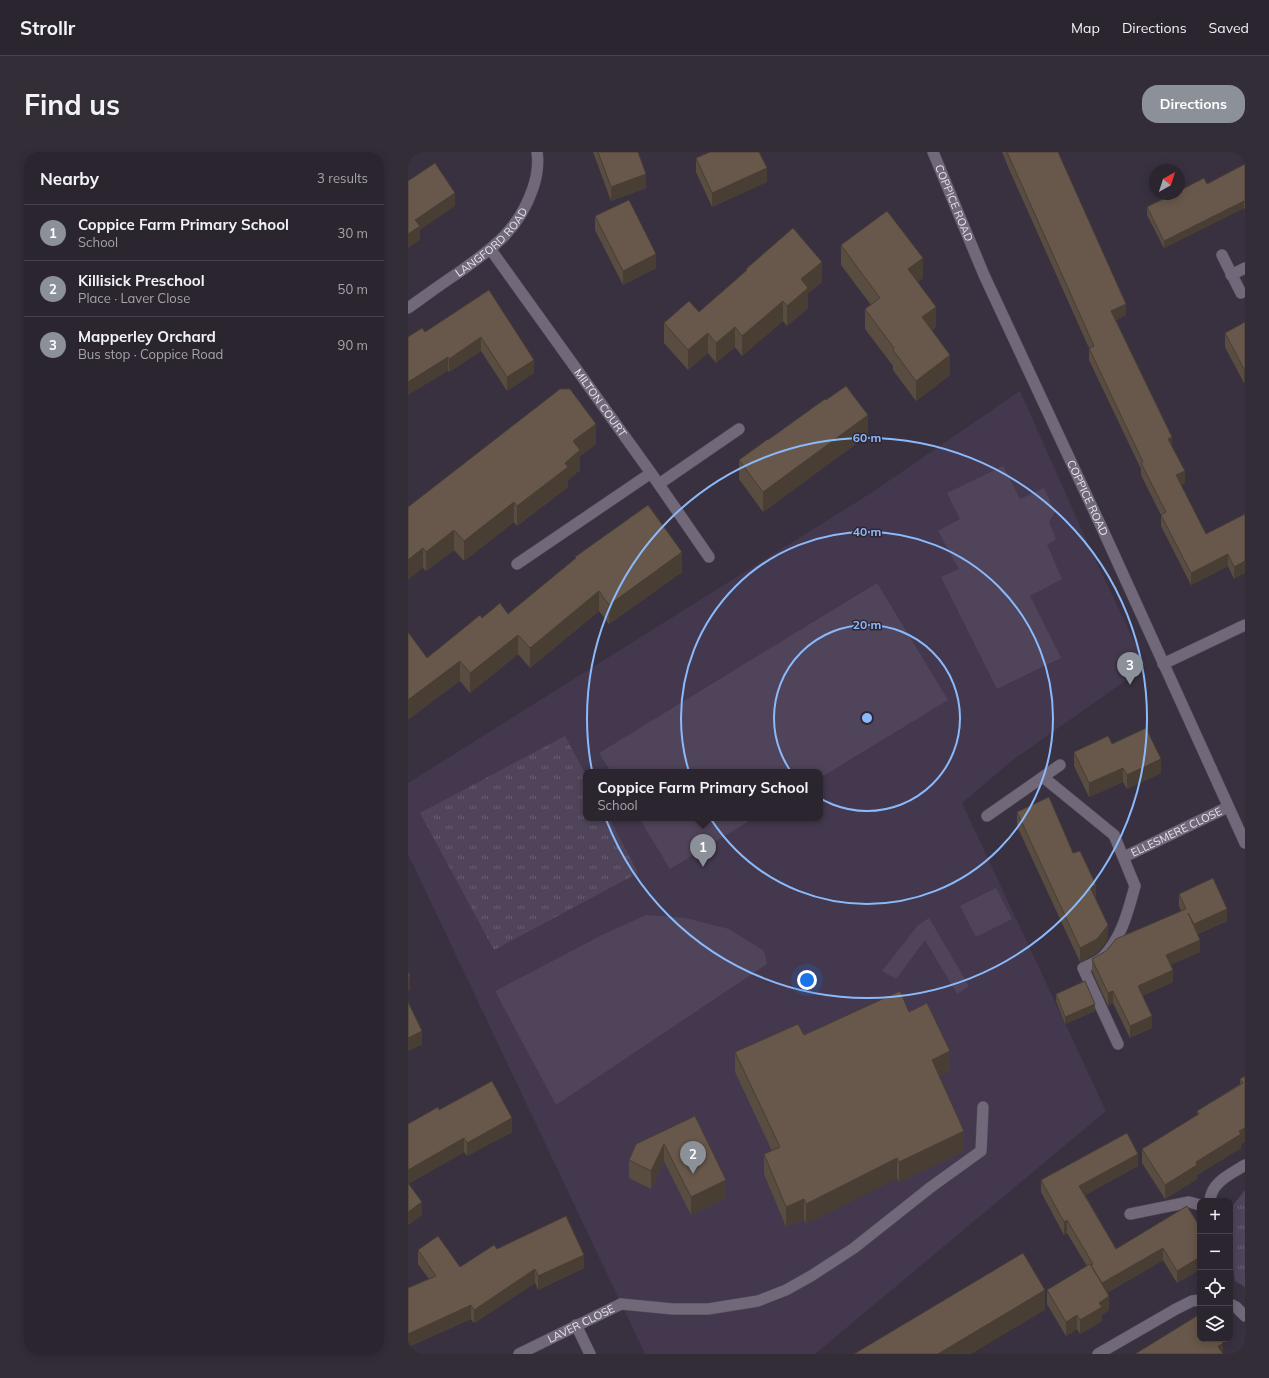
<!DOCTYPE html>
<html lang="en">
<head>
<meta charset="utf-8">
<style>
  :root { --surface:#2b2530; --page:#332d38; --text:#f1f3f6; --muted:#a6a5ab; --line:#47424c; --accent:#8c9099 }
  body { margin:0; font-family:Mulish,sans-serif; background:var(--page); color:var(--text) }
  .controls { position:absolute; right:12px; bottom:12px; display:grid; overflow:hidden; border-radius:8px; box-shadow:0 2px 10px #0003 }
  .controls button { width:36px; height:36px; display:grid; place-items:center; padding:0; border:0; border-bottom:1px solid var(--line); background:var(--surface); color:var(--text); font:20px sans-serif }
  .compass { position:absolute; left:741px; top:12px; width:36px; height:36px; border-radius:50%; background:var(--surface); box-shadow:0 2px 10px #0003; rotate:39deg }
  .you { position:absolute; left:399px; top:828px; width:14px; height:14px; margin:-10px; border:3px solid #fff; border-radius:50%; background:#1a73e8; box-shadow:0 0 0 6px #1a73e833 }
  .badge { display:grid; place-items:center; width:26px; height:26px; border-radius:50%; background:var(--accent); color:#fff; font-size:13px; font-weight:700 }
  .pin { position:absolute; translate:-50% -33px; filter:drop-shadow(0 1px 2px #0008) }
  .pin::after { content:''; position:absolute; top:21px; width:14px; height:12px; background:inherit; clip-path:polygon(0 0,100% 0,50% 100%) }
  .popup { position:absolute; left:175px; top:617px; width:240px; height:52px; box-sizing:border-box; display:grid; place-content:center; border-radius:8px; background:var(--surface); filter:drop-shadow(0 1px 3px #0005); font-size:13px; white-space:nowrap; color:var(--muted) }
  .popup b { font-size:15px; color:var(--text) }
  .popup::after { content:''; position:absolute; left:50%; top:100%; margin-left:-8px; border:8px solid transparent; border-top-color:var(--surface) }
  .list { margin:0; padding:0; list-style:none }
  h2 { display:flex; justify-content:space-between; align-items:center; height:52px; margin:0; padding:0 16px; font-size:17px }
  h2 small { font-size:13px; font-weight:400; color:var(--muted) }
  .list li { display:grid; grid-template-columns:26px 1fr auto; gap:12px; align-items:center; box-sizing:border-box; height:56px; padding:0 16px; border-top:1px solid var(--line) }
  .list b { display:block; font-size:15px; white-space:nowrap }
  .list p { margin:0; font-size:13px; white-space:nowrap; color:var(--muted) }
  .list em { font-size:13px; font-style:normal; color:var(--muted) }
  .icon { flex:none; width:22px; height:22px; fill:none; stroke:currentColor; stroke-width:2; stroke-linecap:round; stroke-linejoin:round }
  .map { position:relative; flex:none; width:837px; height:1202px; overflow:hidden; border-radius:16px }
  header { display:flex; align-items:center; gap:24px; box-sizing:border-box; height:56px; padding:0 20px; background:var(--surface); border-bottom:1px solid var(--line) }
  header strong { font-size:19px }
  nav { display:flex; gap:22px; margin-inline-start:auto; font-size:14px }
  .intro { display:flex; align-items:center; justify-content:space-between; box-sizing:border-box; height:96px; padding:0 24px }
  h1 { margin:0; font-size:28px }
  .button { padding:10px 18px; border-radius:16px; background:var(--accent); color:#fff; font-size:14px; font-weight:700 }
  main { display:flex; gap:24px; padding:0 24px }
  aside { flex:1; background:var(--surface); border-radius:16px; box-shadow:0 2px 10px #0003 }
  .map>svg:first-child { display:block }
  .built { fill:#43384d; fill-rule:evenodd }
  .grass { fill:url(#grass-tufts) }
  .green { fill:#50445a }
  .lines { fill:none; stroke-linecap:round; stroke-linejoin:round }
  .service-casing { stroke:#554e5a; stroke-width:12 }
  .minor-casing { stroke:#554e5a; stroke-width:12 }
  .tertiary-casing { stroke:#554e5a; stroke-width:12 }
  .service { stroke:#716879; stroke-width:11 }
  .minor { stroke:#716879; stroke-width:11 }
  .tertiary { stroke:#716879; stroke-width:11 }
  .wall { fill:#594c40 }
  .shaded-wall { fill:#493e34 }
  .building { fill:#68584b; stroke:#493e34 }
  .ring { fill:none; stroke:#8bbafc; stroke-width:2 }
  .labels { text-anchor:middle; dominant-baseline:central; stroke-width:3; stroke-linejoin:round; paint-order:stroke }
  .street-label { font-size:11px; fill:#e8e3ed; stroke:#2f2736 }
  .centre { fill:#8bbafc; stroke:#2f2736; stroke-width:2 }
  .ring-label { font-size:12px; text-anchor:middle; font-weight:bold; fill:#8bbafc; stroke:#2f2736; stroke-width:3; stroke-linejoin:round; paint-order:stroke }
</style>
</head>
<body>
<header>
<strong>Strollr</strong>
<nav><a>Map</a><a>Directions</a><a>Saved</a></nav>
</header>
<div class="intro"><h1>Find us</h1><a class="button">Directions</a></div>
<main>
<aside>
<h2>Nearby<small>3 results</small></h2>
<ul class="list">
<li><span class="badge">1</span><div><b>Coppice Farm Primary School</b><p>School</p></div><em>30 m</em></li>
<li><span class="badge">2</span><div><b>Killisick Preschool</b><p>Place · Laver Close</p></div><em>50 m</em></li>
<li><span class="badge">3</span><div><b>Mapperley Orchard</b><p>Bus stop · Coppice Road</p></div><em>90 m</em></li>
</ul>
</aside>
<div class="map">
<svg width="837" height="1202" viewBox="0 0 837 1202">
  <defs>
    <pattern id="grass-tufts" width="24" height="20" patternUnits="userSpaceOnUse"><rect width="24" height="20" fill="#50445a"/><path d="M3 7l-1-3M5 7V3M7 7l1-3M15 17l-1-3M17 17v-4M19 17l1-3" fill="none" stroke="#695f72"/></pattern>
  </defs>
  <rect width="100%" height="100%" fill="#393140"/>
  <path class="built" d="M612,239l73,164 53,111 -137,97 -47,40 144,308 -291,243h-170l-237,-500v-71l463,-290zM178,620h234v46h-234z"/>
  <g class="grass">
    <path d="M157,584l21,39v43h23l29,55 -144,77 -74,-137z"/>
    <path d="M837,1038v97l-10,-6 -5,-36v-36z"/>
  </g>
  <g class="green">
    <path d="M595,314l17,33 24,-11 11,24 -6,10 7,17 -9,6 15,34 -32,17 31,62 -64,31 -56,-112 18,-8 -21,-38 22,-12 -13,-26z"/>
    <path d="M469,431l71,117 -128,78v-6h-209l-12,-19z"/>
    <path d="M231,666h115l-84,51z"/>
    <path d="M588,736l16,31 -36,18 -16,-31z"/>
    <path d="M238,763l40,3 43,11 35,22 3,13 -211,141 -61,-114 109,-57z"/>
    <path d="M521,766l40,68 -12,8 -32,-54 -29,39 -14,-8 36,-46z"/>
  </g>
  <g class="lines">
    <defs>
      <g id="service">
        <path d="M635,625l71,58"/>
        <path d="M579,664l73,-51"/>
        <path d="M710,892l-35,-76c6,-3 14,-6 19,-10 20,-20 26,-47 33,-72"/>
        <path d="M802,1049c1,-19 21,-27 35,-36"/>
        <path d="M722,1062l59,-12 11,3"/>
        <path d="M213,1152l52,5h35l50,-8 28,-11 25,-14 43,-28 77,-61 50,-36 2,-44"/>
      </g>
      <g id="minor">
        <path id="s1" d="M83,98l160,223 58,84"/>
        <path d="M814,103l19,38"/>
        <path d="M823,123l14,-7"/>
        <path id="s2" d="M0,156c17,-12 33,-24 50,-35 35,-25 61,-43 75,-85 4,-12 6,-23 4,-36"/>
        <path d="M251,332l80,-55"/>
        <path d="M109,412l134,-91"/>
        <path d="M755,512l82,-39"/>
        <path d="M706,683l21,51"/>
        <path id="s3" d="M716,705l104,-50"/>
        <path d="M822,1152l6,3 9,9"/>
        <path d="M168,1173l14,29"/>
        <path id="s4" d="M111,1202l102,-50"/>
        <path d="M690,1202l78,-45 16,-8 8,-1"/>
      </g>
      <g id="tertiary">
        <path id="s5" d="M525,0l51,123 123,264 138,304"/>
      </g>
    </defs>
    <use href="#service" class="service-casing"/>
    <use href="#minor" class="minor-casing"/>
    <use href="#tertiary" class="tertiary-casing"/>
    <use href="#service" class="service"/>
    <use href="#minor" class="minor"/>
    <use href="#tertiary" class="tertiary"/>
  </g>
  <g class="wall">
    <path d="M185,0h45l8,36 -35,13z"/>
    <path d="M594,0h56l68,163 -10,5 56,127 13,36 -4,2 25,49 39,-20 -11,65 -6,-13 -37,19 -30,-59v-11l-20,-40v-6l-52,-109v-12l-80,-179z"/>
    <path d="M288,6l71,24 -55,25 -16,-35z"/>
    <path d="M837,12v46l-1,-2 -80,40 -17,-33v-8l60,-23z"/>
    <path d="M187,64l61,52 -33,17 -28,-55z"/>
    <path d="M433,93l82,33 -6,4 19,45 -4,3 18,45 -34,26 -23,-31v-4l-28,-37v-20l6,-4 -30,-40z"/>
    <path d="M338,117l76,13 -14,11v15l-21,18 -4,-5 -41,35 -7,-9 -19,16 -8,-10 -20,17 -24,-27v-20l35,-11 47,-40z"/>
    <path d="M81,138l45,83 -27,18 -26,-40 -32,21 -24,-40z"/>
    <path d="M837,170l-1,61 -19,-36v-14z"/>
    <path d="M418,248l42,35 -105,77 -24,-33v-19z"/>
    <path d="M188,292l-16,12v14l-12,10v7l-51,39 -3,-4 -50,39 -10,-11 -28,21 -3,-3 -15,-61z"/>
    <path d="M167,405l107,15 -73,52 -10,-13 -69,57 -12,-14 -48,39 -10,-12 -33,-23 55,-40 26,-4 67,-55z"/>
    <path d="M704,592l49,29 -34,16 -4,-7 -34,15 -15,-31v-14z"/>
    <path d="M609,660l56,41 23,46 12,40 -11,14 -17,9 -63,-136z"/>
    <path d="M771,742l48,27 -29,13 2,18 -30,13 3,17 -31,14 10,32 -22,10 -17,-35 -5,3 -16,-35v-12l89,-48 -2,-5z"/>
    <path d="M648,842l39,17 -30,13 -9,-23z"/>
    <path d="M501,860l41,59 -11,5 25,75 -65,31 -2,-4 -91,46 -2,-5 -18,8 -22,-53v-20l8,-3 -37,-79v-20l69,-17z"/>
    <path d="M837,924l-4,72 -44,27v4l-32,20 -23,-36v-14l55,-34v-4l43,-27v-5z"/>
    <path d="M31,958l73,22 -45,24 -3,-4 -56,32 14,31 -14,10v-101z"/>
    <path d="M287,964l31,82 -35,17 -27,-54 -13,28 -22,-11v-18z"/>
    <path d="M730,1014l-53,29 31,54 71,-43 -10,77 -14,-23 -56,33 2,17 -7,5v6l-22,13 -3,-5 -11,7 -19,-32v-14l40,-24 -20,-33 -3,2 -23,-43v-12z"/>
    <path d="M89,1097l87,19 -46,22 -3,-7 -61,40 -3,-4 -63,28v-59l21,-9 -11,-15v-14l42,17z"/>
  </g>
  <g class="shaded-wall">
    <path d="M359,16v14l-55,25v-14z"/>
    <path d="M238,22v14l-35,13v-14z"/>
    <path d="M47,41v13l-35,24v10l-12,8v-14l7,-14z"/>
    <path d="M836,49v7l-80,40v-7z"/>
    <path d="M248,102v14l-33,17v-14z"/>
    <path d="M515,106v20l-15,11v-20z"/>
    <path d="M414,110v20l-14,11v15l-21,18v-20l14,-27z"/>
    <path d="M375,149v20l-41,35v-20z"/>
    <path d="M718,152v11l-15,7v-11z"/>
    <path d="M528,155v20l-14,10v-20z"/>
    <path d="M327,175v20l-19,16v-20z"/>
    <path d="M300,181v20l-20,17v-20z"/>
    <path d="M73,185v14l-32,21v-13z"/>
    <path d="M542,203v20l-34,26v-20z"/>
    <path d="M40,205v14l-40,24v-13z"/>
    <path d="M126,208v13l-27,18v-14z"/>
    <path d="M836,217h1v13l-1,1z"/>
    <path d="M460,263v20l-105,77v-20z"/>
    <path d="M188,272v20l-16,12v14l-12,10v7l-51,39v-20l56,-65z"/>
    <path d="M764,285v12l-4,-10z"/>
    <path d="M777,319v12l-9,4v-12z"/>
    <path d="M106,350v20l-50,39v-20z"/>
    <path d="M46,378v20l-28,21v-19z"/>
    <path d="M15,396v20l-15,12v-20z"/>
    <path d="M274,400v20l-73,52v-19z"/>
    <path d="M820,402v12l-37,19v-12z"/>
    <path d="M837,409v12l-11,6v-12z"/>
    <path d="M191,439v20l-69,57v-20z"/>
    <path d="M110,483v19l-48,39v-20z"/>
    <path d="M52,509v20l-52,39v-20z"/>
    <path d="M753,607v14l-34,16v-14z"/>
    <path d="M715,616v14l-34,15v-14z"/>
    <path d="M688,733v14l-6,-12z"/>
    <path d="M819,757v12l-33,15v-12z"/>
    <path d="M700,773v14l-11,14 -17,9v-14z"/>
    <path d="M792,788v12l-34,15v-12z"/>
    <path d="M765,818v12l-35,16v-12z"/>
    <path d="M2,824v14l-2,1v-13z"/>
    <path d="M705,839v12l-5,3v-13z"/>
    <path d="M687,852v7l-30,13v-7z"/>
    <path d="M744,864v12l-22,10v-12z"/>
    <path d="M14,879v14l-14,6v-13z"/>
    <path d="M542,899v20l-18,9v-20z"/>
    <path d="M104,966v14l-45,24v-13z"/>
    <path d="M837,976v14l-4,2v4l-44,27v4l-32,20v-14l31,-23z"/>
    <path d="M556,979v20l-65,31v-20z"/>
    <path d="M56,986v14l-56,32v-14z"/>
    <path d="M256,992v17l-13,28v-18z"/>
    <path d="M730,1002v12l-59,32v-12z"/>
    <path d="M489,1006v20l-91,46v-20z"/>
    <path d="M318,1028v18l-35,17v-18z"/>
    <path d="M396,1047v20l-18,8v-20z"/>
    <path d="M14,1050v13l-14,10v-13z"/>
    <path d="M659,1068v13l-3,2v-13z"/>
    <path d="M755,1096v12l-61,36v-13z"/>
    <path d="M176,1103v13l-46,22v-14z"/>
    <path d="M792,1105v13l-23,13v-12z"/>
    <path d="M127,1117v14l-61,40v-13z"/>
    <path d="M637,1138v20l-74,44h-33z"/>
    <path d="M701,1144v14l-7,5v6l-22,13v-14l19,-17z"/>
    <path d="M63,1153v14l-63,28v-13z"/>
    <path d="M669,1163v14l-11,7v-14z"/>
    <path d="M815,1192v10l-5,-8z"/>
  </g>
  <g class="building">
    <path d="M190,0h40l8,22 -35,13z"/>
    <path d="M302,0h49l8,16 -55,25 -16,-35z"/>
    <path d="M599,0h51l68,152 -15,7 61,126 -4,2 17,32 -9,4 30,59 39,-20v47l-11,6 -6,-13 -37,19 -30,-58 5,-3 -25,-49 2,-1 -54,-114 5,-2z"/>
    <path d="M27,11l20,30 -40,27 5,6 -12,8v-53z"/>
    <path d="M837,12v39l-1,-2 -80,40 -17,-34 26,-13h6v-3l25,-13 3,6z"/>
    <path d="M221,48l27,54 -33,17 -28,-55z"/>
    <path d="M479,59l36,47 -15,11 28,38 -14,10 28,38 -34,26 -23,-31 1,-2 -29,-39 15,-11 -39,-53z"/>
    <path d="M385,76l29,34 -21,17 7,9 -21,18 -4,-5 -41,35 -7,-9 -19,16 -8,-10 -20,17 -24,-27 25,-22 10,11 48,-42 -1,-1z"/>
    <path d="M81,138l45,70 -27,17 -26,-40 -32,22 -1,-2 -40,25v-45l14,-9 3,4z"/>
    <path d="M837,170v47h-1l-19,-36z"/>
    <path d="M438,234l22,29 -105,77 -24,-32 29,-21v1l57,-41 1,1z"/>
    <path d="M152,237h10l26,35 -23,17 7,9 -15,13 3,4 -51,39 -3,-4 -50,39 -10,-11 -28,22 -3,-4 -15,12v-53z"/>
    <path d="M240,353l34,47 -73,53 -10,-14 -69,57 -12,-13 -48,38 -10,-12 -52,39v-68l19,26 53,-43 2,3 18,-15 8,11 68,-56 -1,-1z"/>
    <path d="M738,576l15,31 -34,16 -4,-7 -34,15 -15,-31 34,-16 4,8z"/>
    <path d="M641,645l24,56 7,-2 16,34 -6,2 18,38 -11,14 -17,9 -63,-136z"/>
    <path d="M805,726l14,31 -33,15 -6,-11 12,27 -34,15 7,15 -35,16 14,30 -22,10 -17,-35 -5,2 -16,-34 14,-8 10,-12 70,-30 -7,-15z"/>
    <path d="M0,820l2,4 -2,2z"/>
    <path d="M677,829l10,23 -30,13 -9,-23z"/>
    <path d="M492,839l9,21 18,-9 23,48 -18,9 32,71 -65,31 -2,-4 -91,46 -2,-5 -18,8 -22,-53 16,-7 -45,-95 63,-28 6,11z"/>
    <path d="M0,850l14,29 -14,7z"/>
    <path d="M837,924v52l-6,3 2,3 -45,28 1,3 -32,20 -23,-36 57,-35 -2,-3 46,-28 -3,-4z"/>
    <path d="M84,929l20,37 -45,25 -3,-5 -56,32v-46l30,-17 1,3z"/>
    <path d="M287,964l31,64 -35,17 -27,-53 -13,27 -22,-11 7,-16z"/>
    <path d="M719,981l11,21 -59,32 37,63 71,-43 13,21v30l-23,14 -14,-23 -61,35 -11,-18 2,-1 -26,-44 -3,2 -23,-42z"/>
    <path d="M0,1031l14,19 -14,10z"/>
    <path d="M158,1064l18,39 -46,21 -3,-7 -61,41 -3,-5 -63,29v-46l28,-12 -18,-26 20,-14 22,31 34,-22 3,4z"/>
    <path d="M615,1101l22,37 -107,64h-84z"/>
    <path d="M682,1112l19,32 -10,7 3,4 -22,13 -3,-5 -11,7 -19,-32z"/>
    <path d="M792,1162v25h20l3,5 -5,2 5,8h-88z"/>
  </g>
  <g class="ring">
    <circle cx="459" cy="566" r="93"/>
    <circle cx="459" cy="566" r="186"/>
    <circle cx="459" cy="566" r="280"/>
  </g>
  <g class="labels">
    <g class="street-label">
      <text stroke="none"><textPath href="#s5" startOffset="55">COPPICE ROAD</textPath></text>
      <text stroke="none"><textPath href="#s2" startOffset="107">LANGFORD ROAD</textPath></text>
      <text stroke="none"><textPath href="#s1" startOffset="188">MILTON COURT</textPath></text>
      <text stroke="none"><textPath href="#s5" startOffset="379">COPPICE ROAD</textPath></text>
      <text stroke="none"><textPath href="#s3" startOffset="58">ELLESMERE CLOSE</textPath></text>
      <text stroke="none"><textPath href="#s4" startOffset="69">LAVER CLOSE</textPath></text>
    </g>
  </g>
  <circle cx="459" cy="566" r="6" class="centre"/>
  <g class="ring-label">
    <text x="459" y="290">60 m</text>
    <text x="459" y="384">40 m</text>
    <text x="459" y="477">20 m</text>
  </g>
</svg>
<div class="controls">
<button>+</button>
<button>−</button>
<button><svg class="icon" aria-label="locate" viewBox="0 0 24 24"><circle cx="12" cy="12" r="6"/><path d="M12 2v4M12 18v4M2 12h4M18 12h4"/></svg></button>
<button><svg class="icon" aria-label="layers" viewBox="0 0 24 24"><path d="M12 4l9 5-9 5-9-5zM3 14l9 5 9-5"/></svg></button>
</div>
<svg class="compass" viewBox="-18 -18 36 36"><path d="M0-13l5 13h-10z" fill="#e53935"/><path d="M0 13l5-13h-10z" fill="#a6a5ab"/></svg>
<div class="you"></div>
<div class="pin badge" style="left:295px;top:715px">1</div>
<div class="popup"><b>Coppice Farm Primary School</b>School</div>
<div class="pin badge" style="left:285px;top:1022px">2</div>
<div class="pin badge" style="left:722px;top:533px">3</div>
</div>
</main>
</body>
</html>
